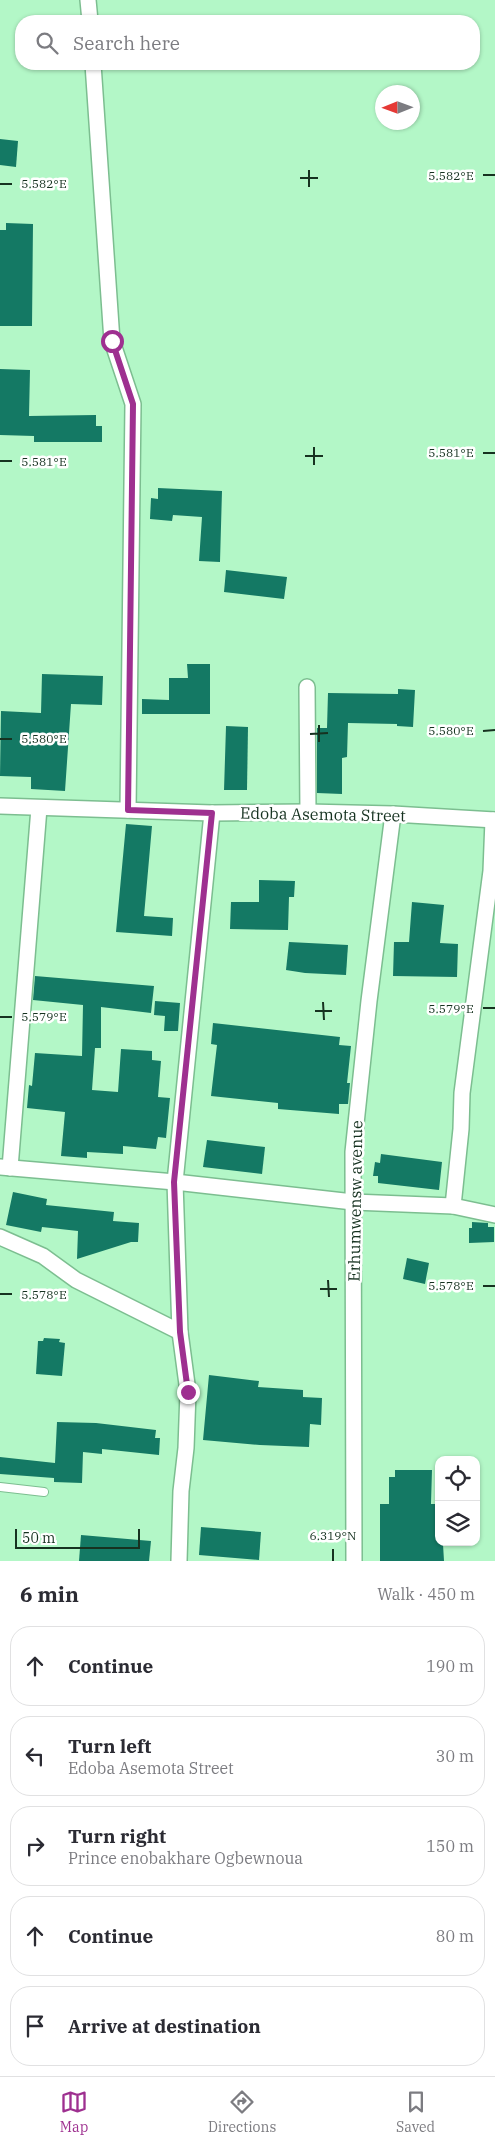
<!DOCTYPE html>
<html lang="en">
<head>
<meta charset="utf-8">
<style>
  :root { --surface:#fff; --page:#f7f7f7; --text:#2b2b33; --muted:#7c7c81; --line:#e1e1e2; --accent:#9e3090 }
  body { margin:0; font-family:"IBM Plex Serif",serif; background:var(--page); color:var(--text) }
  .controls { position:absolute; right:15px; bottom:15px; display:grid; overflow:hidden; border-radius:10px; box-shadow:0 1px 4px #0004 }
  .controls button { width:45px; height:45px; display:grid; place-items:center; padding:0; border:0; border-bottom:1px solid var(--line); background:var(--surface); color:var(--text); font:25px sans-serif }
  .compass { position:absolute; left:375px; top:85px; width:45px; height:45px; border-radius:50%; background:var(--surface); box-shadow:0 1px 4px #0004; rotate:269deg }
  .scale { position:absolute; left:15px; bottom:12px; width:125px; box-sizing:border-box; padding-left:5px; border:2px solid #163220; border-top:0; font-size:14px; line-height:18px; white-space:nowrap; color:#163220; -webkit-text-stroke:4px #fff; paint-order:stroke }
  .stop { position:absolute; width:15px; height:15px; margin:-11px; border:4px solid #9e3090; border-radius:50%; background:#fff }
  .stop.end { background:#9e3090; border-color:#fff; box-shadow:0 1px 5px #0008 }
  .list { margin:0; padding:0; list-style:none }
  h2 { display:flex; justify-content:space-between; align-items:center; height:65px; margin:0; padding:0 20px; font-size:21px }
  h2 small { font-size:16px; font-weight:400; color:var(--muted) }
  .list li { display:grid; grid-template-columns:32px 1fr auto; gap:15px; align-items:center; box-sizing:border-box; height:80px; margin:0 10px 10px; padding:0 10px; border:1px solid var(--line); border-radius:20px }
  .list b { display:block; font-size:19px; white-space:nowrap }
  .list p { margin:0; font-size:16px; white-space:nowrap; color:var(--muted) }
  .list em { font-size:16px; font-style:normal; color:var(--muted) }
  .icon { flex:none; width:28px; height:28px; fill:none; stroke:currentColor; stroke-width:2; stroke-linecap:round; stroke-linejoin:round }
  .map { position:relative; flex:none; width:495px; height:1561px; overflow:hidden }
  .search { position:absolute; background:var(--surface); box-shadow:0 1px 4px #0004; left:15px; right:15px; top:15px; height:55px; display:flex; align-items:center; gap:12px; box-sizing:border-box; padding:0 18px; border-radius:20px; color:var(--muted); font-size:19px }
  .sheet { height:515px; background:var(--surface) }
  nav { display:flex; justify-content:space-around; align-items:center; box-sizing:border-box; height:70px; border-top:1px solid var(--line); background:var(--surface); font-size:14px; color:var(--muted) }
  nav a { display:grid; justify-items:center; gap:2px }
  nav .on { color:var(--accent) }
  .map>svg:first-child { display:block }
  .building { fill:#147964 }
  .lines { fill:none; stroke-linecap:round; stroke-linejoin:round }
  .lane-casing { stroke:#7cbe90; stroke-width:10 }
  .street-casing { stroke:#7cbe90; stroke-width:18 }
  .lane { stroke:#fff; stroke-width:8 }
  .street { stroke:#fff; stroke-width:15 }
  .route { stroke:#9e3090; stroke-width:6 }
  .ticks { fill:none; stroke:#163220; stroke-width:2 }
  .labels { text-anchor:middle; dominant-baseline:central; stroke-width:5; stroke-linejoin:round; paint-order:stroke }
  .street-label { font-size:16px; fill:#163220; stroke:#fff }
  .ticks-label { font-size:12px; text-anchor:middle; fill:#163220; stroke:#fff; stroke-width:5; stroke-linejoin:round; paint-order:stroke }
</style>
</head>
<body>
<div class="map">
<svg width="495" height="1561" viewBox="0 0 495 1561">
  <rect width="100%" height="100%" fill="#b3f7c7"/>
  <g class="building">
    <path d="M0,139l18,2 -2,26 -16,-2z"/>
    <path d="M6,223l27,1 -1,102h-32v-96h6z"/>
    <path d="M0,369l30,1 -1,46 67,-1v11h6v16h-68v-6l-34,-1z"/>
    <path d="M158,488l64,3 -2,71 -21,-1 3,-44 -29,-2 -1,6 -22,-2 1,-21 7,1z"/>
    <path d="M226,570l61,7 -3,22 -60,-7z"/>
    <path d="M187,664h23v50h-68v-15l27,1v-22h19z"/>
    <path d="M42,674l61,2 -1,29 -31,-1 -6,87 -34,-2v-12l-31,-1 1,-65 40,2z"/>
    <path d="M398,689l17,1 -2,37 -16,-1v-2l-49,-1 -1,34 -5,1v36l-25,-1v-65h10l1,-35 70,1z"/>
    <path d="M226,726l22,1 -1,63h-23z"/>
    <path d="M126,824l26,2 -8,90 29,2 -1,18 -56,-4z"/>
    <path d="M259,880l36,1 -1,16h-5l-1,33 -58,-1 1,-27h28z"/>
    <path d="M412,902l32,3 -4,38 18,1 -1,33 -64,-1 1,-34h15z"/>
    <path d="M289,942l59,3 -2,30 -41,-2 -19,-3z"/>
    <path d="M35,976l119,10 -3,27 -50,-6v41h-6l-3,42 26,2 3,-43 31,2v9l9,1 -3,36 12,1 -4,40 -8,-1 -2,12 -33,-3v8l-36,-2v6l-26,-2 4,-44 -38,-4 2,-23 3,1 3,-33 47,3 1,-51 -50,-5z"/>
    <path d="M155,1001l25,2 -2,28h-14l1,-15 -11,-1z"/>
    <path d="M213,1023l127,14 -1,8 12,1 -4,37h3l-2,21h-9v10l-61,-5v-6l-67,-7 6,-51 -6,-1z"/>
    <path d="M207,1140l58,7 -3,27 -59,-7z"/>
    <path d="M381,1154l61,8 -3,28 -61,-7v-7h-5l2,-14 5,1z"/>
    <path d="M13,1192l34,7 -1,6 68,7 -1,9 26,2 -1,19h-7l-54,17 1,-28 -36,-4 -1,5 -35,-7z"/>
    <path d="M472,1222l16,1v4h6v15l-25,1v-15h3z"/>
    <path d="M407,1258l22,5 -4,21 -22,-5z"/>
    <path d="M44,1338l16,1 -1,3 6,1 -3,33 -26,-2 2,-33h5z"/>
    <path d="M209,1375l50,6 -1,6 45,3v7l19,1 -1,27 -11,-1 -1,23 -49,-2 -57,-5z"/>
    <path d="M57,1422l39,1 60,7 -1,8h5l-1,17 -57,-6v5l-19,-2 -1,31 -28,-1v-4l-54,-4v-17l55,6z"/>
    <path d="M395,1470h37l-1,34h8v40h4l1,17h-64v-57h9v-27h6z"/>
    <path d="M201,1527l60,5 -2,28 -60,-5z"/>
    <path d="M81,1535l70,6 -2,20h-70z"/>
  </g>
  <g class="lines">
    <defs>
      <path id="lane" d="M0,1487l44,5"/>
      <g id="street">
        <path d="M88,0l2,21"/>
        <path d="M93,64l19,277 21,63 -5,406"/>
        <path d="M307,687l1,125"/>
        <path d="M0,806l212,7 96,-1 85,2 102,6"/>
        <path d="M0,1167l175,15 178,20 100,4 42,9"/>
        <path d="M10,1168l29,-360"/>
        <path d="M453,1206l8,-77 1,-36 29,-222 2,-51"/>
        <path d="M0,1237l43,19 33,24 104,52"/>
        <path d="M179,1561l2,-70 5,-43 2,-56 -8,-60 -5,-150 37,-369"/>
        <path d="M354,1561l-1,-409 16,-151 24,-187"/>
      </g>
    </defs>
    <use href="#lane" class="lane-casing"/>
    <use href="#street" class="street-casing"/>
    <use href="#lane" class="lane"/>
    <use href="#street" class="street"/>
  </g>
  <g class="lines">
    <path class="route" d="M112,341l21,63 -5,406 84,3 -38,369 6,150 8,60"/>
  </g>
  <path class="ticks" d="M309,170v17M483,175h12M300,178h18M0,184h12M314,447v18M483,453h12M305,456h18M0,461h12M319,725v17M483,731l12,-1M310,734l18,-1M0,739h12M323,1002l1,18M483,1008h12M315,1011h17M0,1017h12M328,1280l1,17M483,1286h12M320,1289h17M0,1294h12M333,1549v12"/>
  <g class="labels">
    <g class="street-label">
      <text transform="translate(323 814) rotate(1)">Edoba Asemota Street</text>
      <text transform="translate(355 1201) rotate(-89)">Erhumwensw avenue</text>
    </g>
  </g>
  <g class="ticks-label">
    <text x="451" y="180">5.582°E</text>
    <text x="44" y="188">5.582°E</text>
    <text x="451" y="457">5.581°E</text>
    <text x="44" y="466">5.581°E</text>
    <text x="451" y="735">5.580°E</text>
    <text x="44" y="743">5.580°E</text>
    <text x="451" y="1013">5.579°E</text>
    <text x="44" y="1021">5.579°E</text>
    <text x="451" y="1290">5.578°E</text>
    <text x="44" y="1299">5.578°E</text>
    <text x="333" y="1540">6.319°N</text>
  </g>
</svg>
<div class="controls">
<button><svg class="icon" aria-label="locate" viewBox="0 0 24 24"><circle cx="12" cy="12" r="6"/><path d="M12 2v4M12 18v4M2 12h4M18 12h4"/></svg></button>
<button><svg class="icon" aria-label="layers" viewBox="0 0 24 24"><path d="M12 4l9 5-9 5-9-5zM3 14l9 5 9-5"/></svg></button>
</div>
<svg class="compass" viewBox="-18 -18 36 36"><path d="M0-13l5 13h-10z" fill="#e53935"/><path d="M0 13l5-13h-10z" fill="#7c7c81"/></svg>
<div class="scale">50 m</div>
<div class="stop" style="left:112px;top:341px"></div>
<div class="stop end" style="left:188px;top:1392px"></div>
<div class="search"><svg class="icon" aria-label="search" viewBox="0 0 24 24"><circle cx="10" cy="10" r="6"/><path d="M15 15l6 6"/></svg>Search here</div>
</div>
<section class="sheet">
<h2>6 min<small>Walk · 450 m</small></h2>
<ul class="list">
<li><svg class="icon" aria-label="ahead" viewBox="0 0 24 24"><path d="M12 20V5M6 11l6-6 6 6"/></svg><div><b>Continue</b></div><em>190 m</em></li>
<li><svg class="icon" aria-label="left" viewBox="0 0 24 24"><path d="M17 20v-9H6M10 6l-5 5 5 5"/></svg><div><b>Turn left</b><p>Edoba Asemota Street</p></div><em>30 m</em></li>
<li><svg class="icon" aria-label="right" viewBox="0 0 24 24"><path d="M7 20v-9h11M14 6l5 5-5 5"/></svg><div><b>Turn right</b><p>Prince enobakhare Ogbewnoua</p></div><em>150 m</em></li>
<li><svg class="icon" aria-label="ahead" viewBox="0 0 24 24"><path d="M12 20V5M6 11l6-6 6 6"/></svg><div><b>Continue</b></div><em>80 m</em></li>
<li><svg class="icon" aria-label="arrive" viewBox="0 0 24 24"><path d="M6 21V4h12l-3 4 3 4H6"/></svg><div><b>Arrive at destination</b></div></li>
</ul>
</section>
<nav>
<a class="on"><svg class="icon" aria-label="map" viewBox="0 0 24 24"><path d="M3 6l6-2 6 2 6-2v14l-6 2-6-2-6 2zM9 4v14M15 6v14"/></svg>Map</a>
<a><svg class="icon" aria-label="directions" viewBox="0 0 24 24"><path d="M12 3l9 9-9 9-9-9zM9 14v-3h6M13 9l2 2-2 2"/></svg>Directions</a>
<a><svg class="icon" aria-label="saved" viewBox="0 0 24 24"><path d="M7 4h10v16l-5-4-5 4z"/></svg>Saved</a>
</nav>
</body>
</html>
